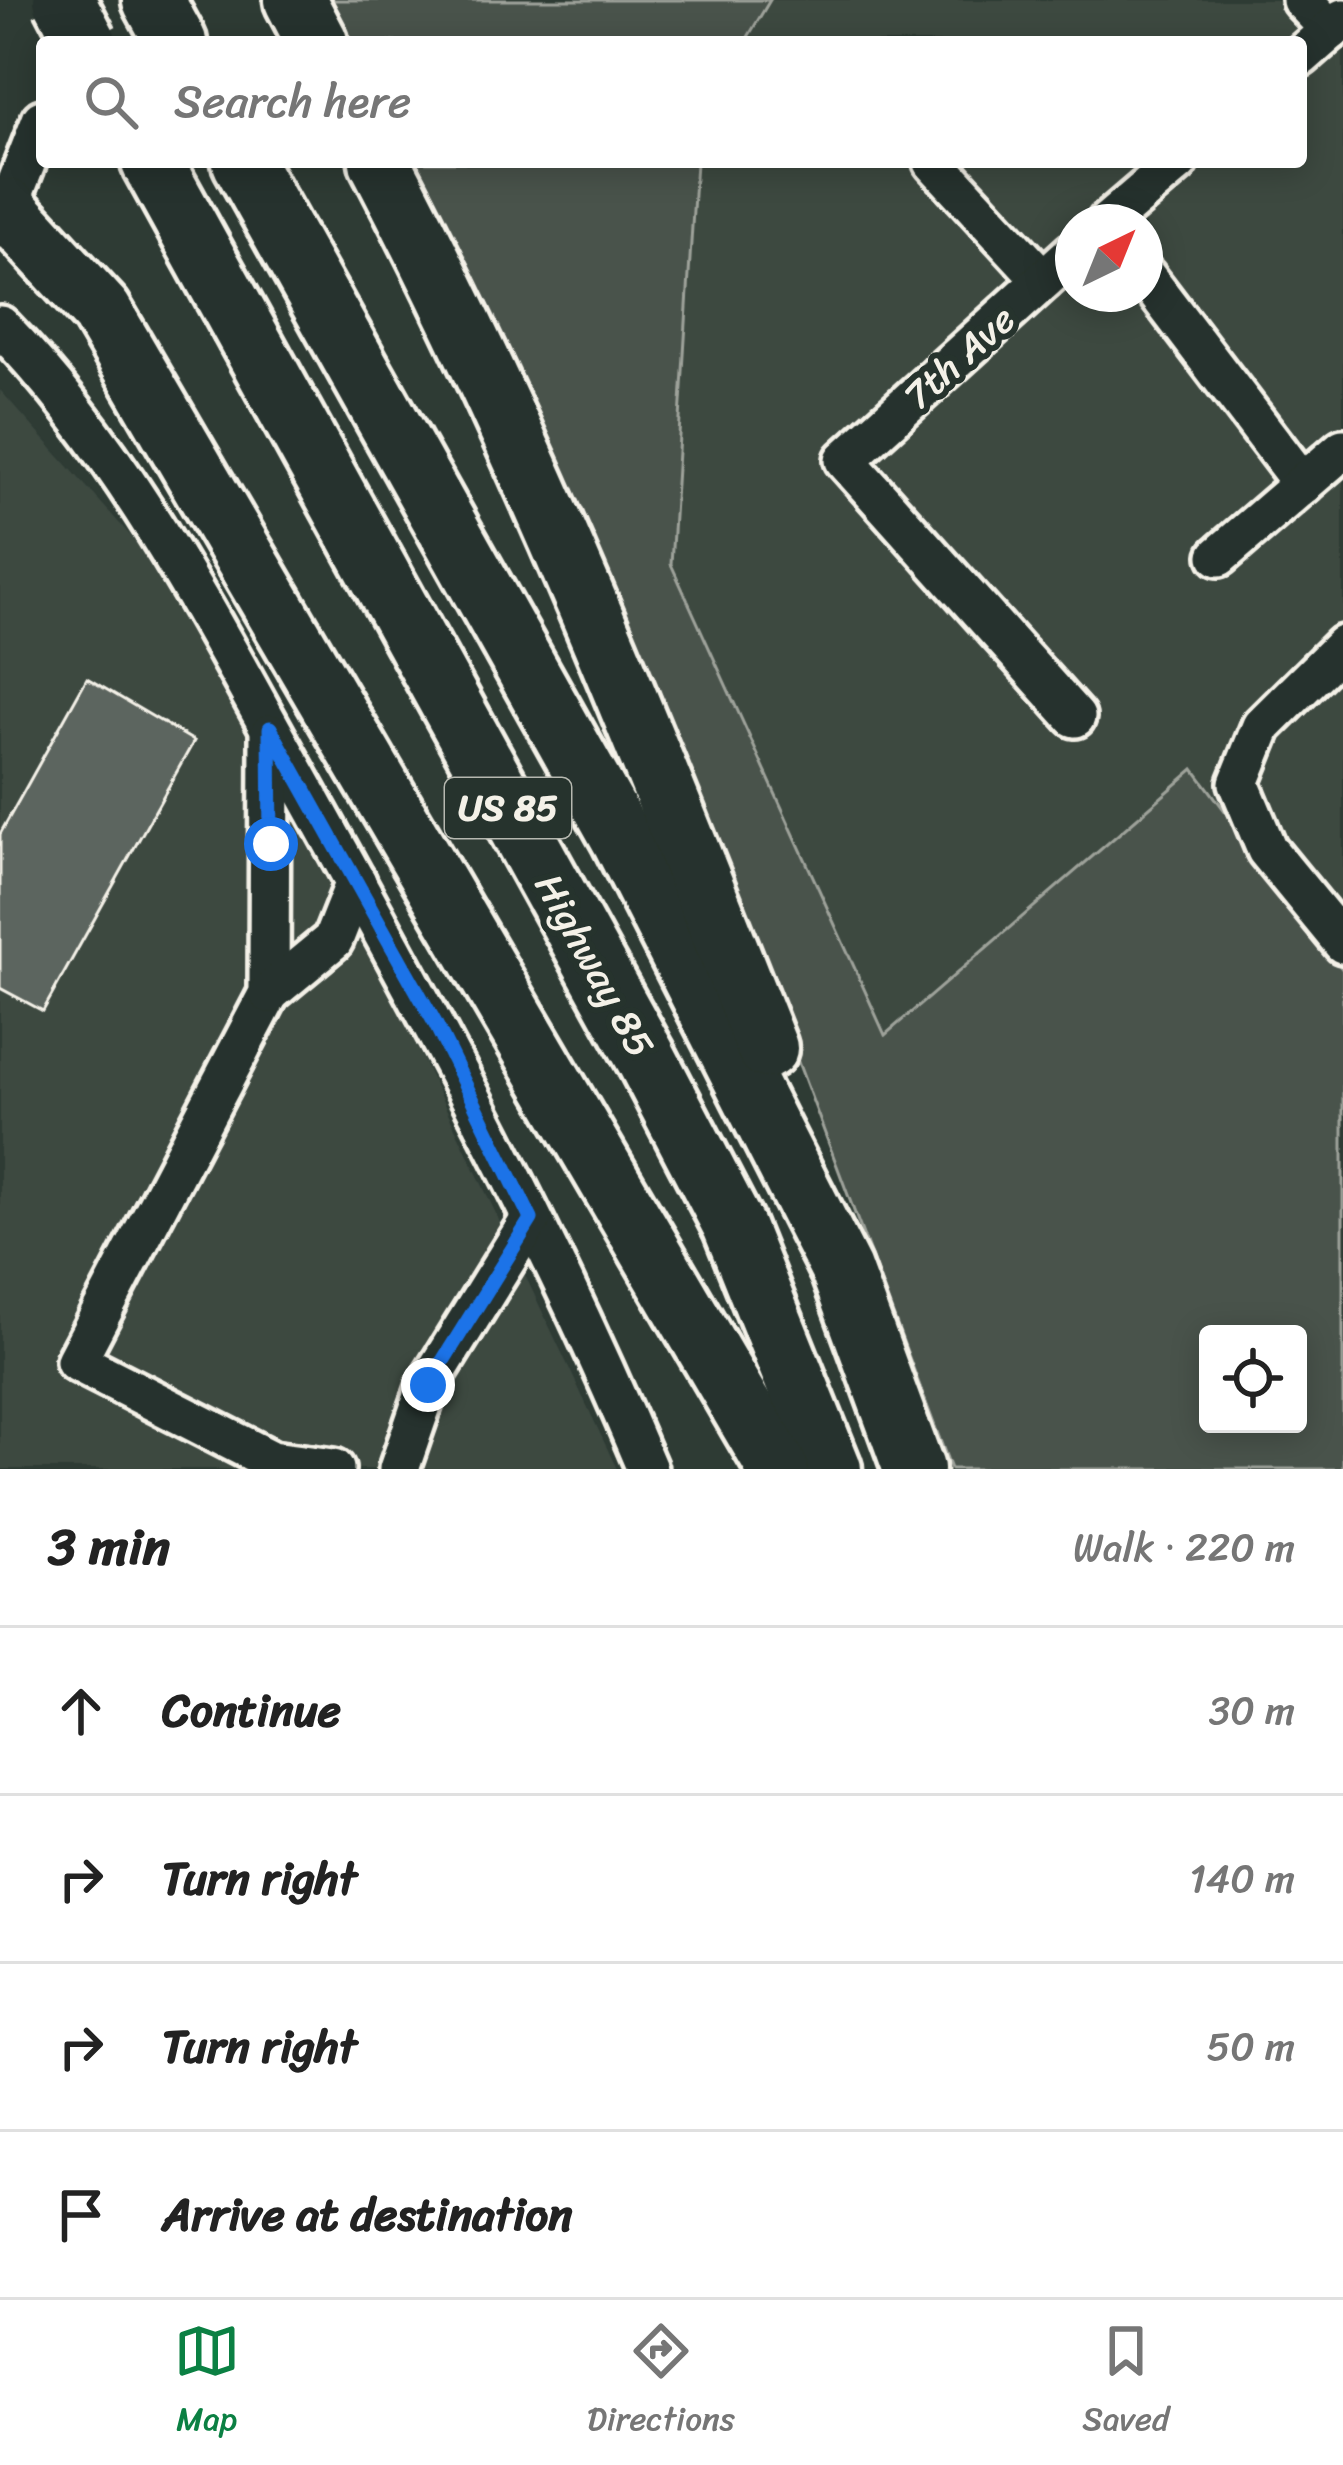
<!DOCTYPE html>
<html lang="en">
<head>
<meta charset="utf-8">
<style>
  :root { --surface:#fff; --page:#f6f6f6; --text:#222; --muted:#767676; --line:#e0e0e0; --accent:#0b8043 }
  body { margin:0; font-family:Sriracha,sans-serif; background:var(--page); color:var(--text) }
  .controls { position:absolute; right:36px; bottom:36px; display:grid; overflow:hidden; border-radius:12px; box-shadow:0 6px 30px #0003 }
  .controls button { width:108px; height:108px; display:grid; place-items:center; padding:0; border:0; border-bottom:3px solid var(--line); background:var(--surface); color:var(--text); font:60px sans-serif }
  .compass { position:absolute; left:1055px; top:204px; width:108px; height:108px; border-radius:50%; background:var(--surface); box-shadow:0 6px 30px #0003; rotate:43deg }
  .stop { position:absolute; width:36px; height:36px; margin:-27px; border:9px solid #1a73e8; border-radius:50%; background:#fff }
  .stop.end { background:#1a73e8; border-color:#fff; box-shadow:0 3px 12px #0008 }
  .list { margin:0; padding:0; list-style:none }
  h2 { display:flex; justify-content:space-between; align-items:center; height:156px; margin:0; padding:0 48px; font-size:51px }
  h2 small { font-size:39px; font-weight:400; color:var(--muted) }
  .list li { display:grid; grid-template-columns:78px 1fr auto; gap:36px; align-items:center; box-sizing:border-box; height:168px; padding:0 48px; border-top:3px solid var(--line) }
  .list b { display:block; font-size:45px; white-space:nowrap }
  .list em { font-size:39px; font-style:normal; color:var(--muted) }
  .icon { flex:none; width:66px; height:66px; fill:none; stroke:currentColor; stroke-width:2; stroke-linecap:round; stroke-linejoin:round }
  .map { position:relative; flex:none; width:1343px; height:1469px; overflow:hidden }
  .search { position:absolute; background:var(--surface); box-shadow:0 6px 30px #0003; left:36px; right:36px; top:36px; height:132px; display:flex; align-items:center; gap:30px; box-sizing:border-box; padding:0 42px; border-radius:12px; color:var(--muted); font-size:45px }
  .sheet { height:828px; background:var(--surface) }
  nav { display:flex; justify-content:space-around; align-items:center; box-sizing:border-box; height:168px; border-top:3px solid var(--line); background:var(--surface); font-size:33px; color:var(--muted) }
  nav a { display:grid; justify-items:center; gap:6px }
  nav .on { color:var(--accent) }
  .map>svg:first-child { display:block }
  .built { fill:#3c4841; fill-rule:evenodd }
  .green { fill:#48524c; stroke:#9ea29a; stroke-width:3; fill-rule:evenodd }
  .building { fill:#5c655e; stroke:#f4f1e8; stroke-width:3 }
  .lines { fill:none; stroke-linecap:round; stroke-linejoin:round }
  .minor-casing { stroke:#f4f1e8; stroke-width:48 }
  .highway-casing { stroke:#f4f1e8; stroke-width:69 }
  .minor { stroke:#26332d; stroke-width:39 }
  .highway { stroke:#26332d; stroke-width:60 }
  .highway-bridge-casing { stroke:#f4f1e8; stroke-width:69; stroke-linecap:butt }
  .highway-bridge { stroke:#26332d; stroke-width:60 }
  .route { stroke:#1a73e8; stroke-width:15 }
  .labels { text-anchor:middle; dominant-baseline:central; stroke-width:12; stroke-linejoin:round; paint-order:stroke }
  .shield { fill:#26332d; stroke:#b6b8b0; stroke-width:3 }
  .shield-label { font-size:36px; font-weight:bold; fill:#f4f1e8 }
  .street-label { font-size:39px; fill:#f4f1e8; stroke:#26332d }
</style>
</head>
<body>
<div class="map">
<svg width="1343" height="1469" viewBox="0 0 1343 1469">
  <rect width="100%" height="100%" fill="#2e3b34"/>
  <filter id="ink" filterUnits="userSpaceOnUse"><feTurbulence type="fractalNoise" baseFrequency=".00833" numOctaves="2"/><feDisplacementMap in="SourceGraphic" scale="24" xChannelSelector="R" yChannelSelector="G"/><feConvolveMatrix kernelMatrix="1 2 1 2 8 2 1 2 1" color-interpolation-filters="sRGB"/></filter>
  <g filter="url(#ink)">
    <g class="built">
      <path d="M770,0h573v970l-149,-201 -309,267 -214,-472 25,-402h605v-120h-556zM1073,222h72v72h-72z"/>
      <path d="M0,390l155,173 161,271 301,635h-617z"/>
    </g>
    <g class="green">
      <path d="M315,0h455l-25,42h-410z"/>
      <path d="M395,162h301l-25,402 214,471 309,-266 149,201v499h-392l-168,-447zM1208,1334h90v90h-90z"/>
    </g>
    <path class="building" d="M87,678l107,63 -151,270 -43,-23v-154z"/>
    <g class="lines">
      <defs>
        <g id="minor">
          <path d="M1302,0l29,30"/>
          <path d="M1301,56l42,-37"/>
          <path d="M934,162l109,118"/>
          <path d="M1108,222l70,-60"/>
          <path d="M0,228l42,-108"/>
          <path d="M1073,253l-228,207 230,257"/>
          <path d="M1145,276l158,208"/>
          <path d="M0,326c129,132 209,294 299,454 125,225 248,451 348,689"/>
          <path d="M1219,556l124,-107"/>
          <path d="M1343,646l-81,80 -23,57 28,67 76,93"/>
          <path d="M270,734l-1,259 -193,368 196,100 62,8"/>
          <path d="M269,993l64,-53 23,-58"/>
          <path d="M399,1469l29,-84 103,-166"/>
        </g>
        <g id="highway">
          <path d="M153,0l23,42"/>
          <path d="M295,0l22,42"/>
          <path d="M152,162l493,894 88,169 98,244"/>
          <path d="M243,162l379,677 219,431 73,199"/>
          <path d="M380,162c150,286 269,587 387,886"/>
          <path d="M7,209l94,102 677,1158"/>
        </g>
      </defs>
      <use href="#minor" class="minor-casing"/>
      <use href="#highway" class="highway-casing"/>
      <use href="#minor" class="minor"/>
      <use href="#highway" class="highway"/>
      <defs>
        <path id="highway-bridge" d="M64,0l22,42"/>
      </defs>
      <use href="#highway-bridge" class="highway-bridge-casing"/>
      <use href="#highway-bridge" class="highway-bridge"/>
    </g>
  </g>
  <g class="lines" filter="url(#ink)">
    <path class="route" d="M271,844l-1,-116 165,295 96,196 -103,166"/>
  </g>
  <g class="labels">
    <rect class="shield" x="445" y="778" width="126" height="60" rx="9"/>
    <g class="shield-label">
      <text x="508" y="808">US 85</text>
    </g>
    <g class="street-label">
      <text transform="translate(959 357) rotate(-42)">7th Ave</text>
      <text transform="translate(595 965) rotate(61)">Highway 85</text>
    </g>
  </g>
</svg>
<div class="controls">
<button><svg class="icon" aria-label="locate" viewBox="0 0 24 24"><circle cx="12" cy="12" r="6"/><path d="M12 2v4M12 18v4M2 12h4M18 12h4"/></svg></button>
</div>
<svg class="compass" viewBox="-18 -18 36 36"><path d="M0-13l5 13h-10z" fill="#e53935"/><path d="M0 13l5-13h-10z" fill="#767676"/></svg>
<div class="stop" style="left:271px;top:844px"></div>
<div class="stop end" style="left:428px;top:1385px"></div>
<div class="search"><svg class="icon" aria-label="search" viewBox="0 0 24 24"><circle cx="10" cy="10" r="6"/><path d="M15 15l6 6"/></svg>Search here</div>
</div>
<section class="sheet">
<h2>3 min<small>Walk · 220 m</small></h2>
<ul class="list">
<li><svg class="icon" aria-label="ahead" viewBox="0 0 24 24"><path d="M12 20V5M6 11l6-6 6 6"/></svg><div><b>Continue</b></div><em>30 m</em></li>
<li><svg class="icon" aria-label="right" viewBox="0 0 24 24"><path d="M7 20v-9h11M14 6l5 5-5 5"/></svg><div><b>Turn right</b></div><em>140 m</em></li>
<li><svg class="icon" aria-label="right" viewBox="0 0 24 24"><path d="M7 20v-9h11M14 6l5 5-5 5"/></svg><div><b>Turn right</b></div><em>50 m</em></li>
<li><svg class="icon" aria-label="arrive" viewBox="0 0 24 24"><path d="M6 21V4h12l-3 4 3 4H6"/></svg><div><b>Arrive at destination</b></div></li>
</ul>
</section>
<nav>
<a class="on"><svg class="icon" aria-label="map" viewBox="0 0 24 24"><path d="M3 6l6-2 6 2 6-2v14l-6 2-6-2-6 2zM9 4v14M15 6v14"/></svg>Map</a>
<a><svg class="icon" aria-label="directions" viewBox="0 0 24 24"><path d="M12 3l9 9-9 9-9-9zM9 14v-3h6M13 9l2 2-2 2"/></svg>Directions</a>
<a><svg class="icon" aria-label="saved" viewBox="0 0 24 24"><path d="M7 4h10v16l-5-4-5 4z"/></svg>Saved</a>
</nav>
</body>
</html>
